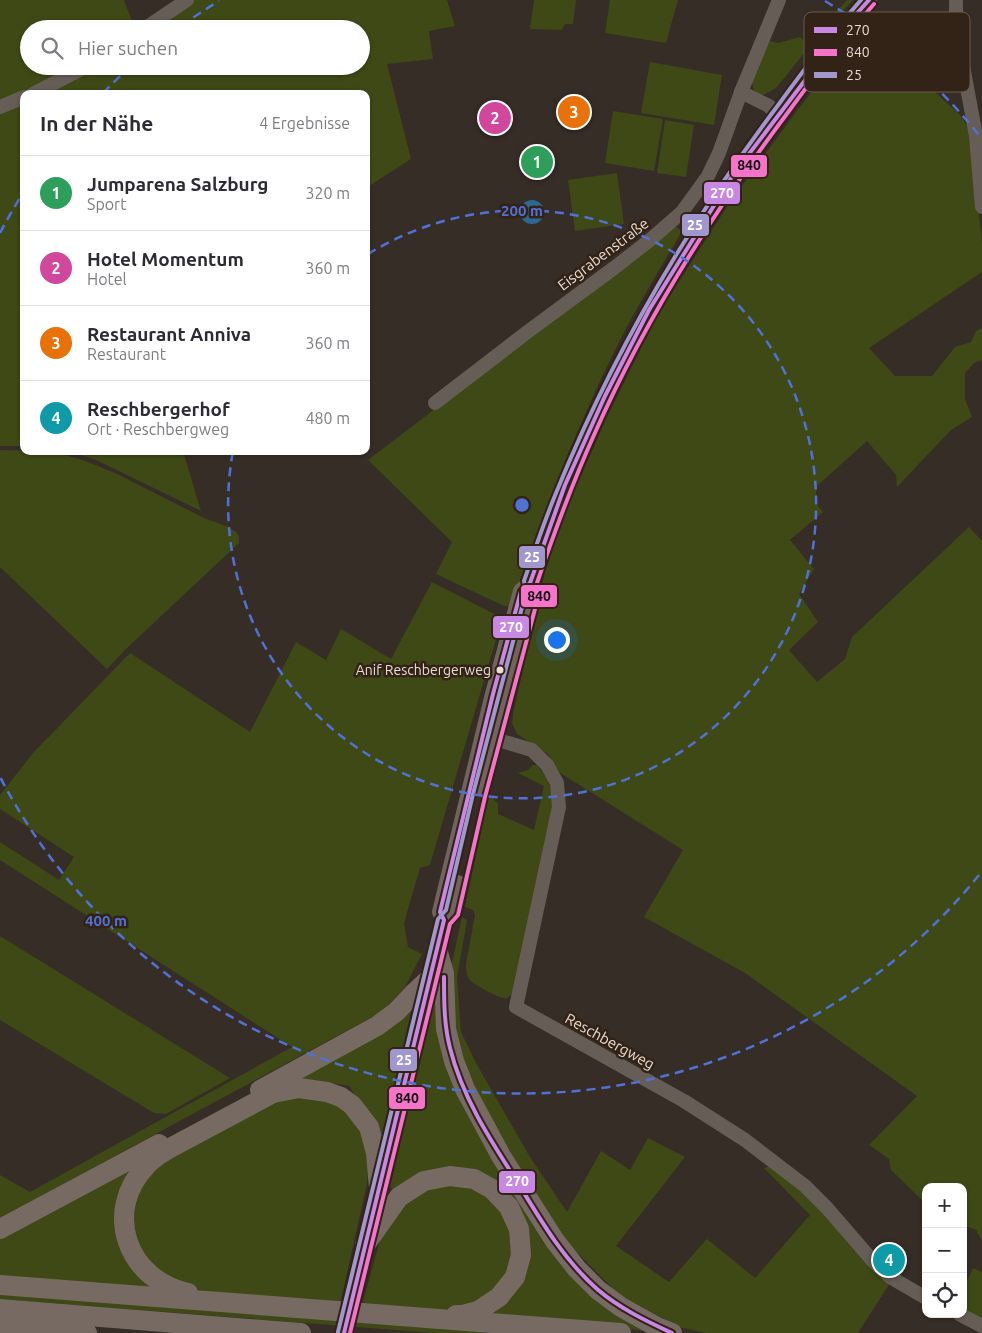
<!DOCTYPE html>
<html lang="de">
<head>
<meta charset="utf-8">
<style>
  :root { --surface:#fff; --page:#f7f7f7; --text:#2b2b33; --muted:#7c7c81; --line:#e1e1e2; --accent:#7c3aed }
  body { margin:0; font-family:Ubuntu,sans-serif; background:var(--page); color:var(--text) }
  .controls { position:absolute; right:15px; bottom:15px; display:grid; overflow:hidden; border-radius:10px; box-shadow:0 1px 4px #0004 }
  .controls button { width:45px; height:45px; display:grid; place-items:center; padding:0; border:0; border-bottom:1px solid var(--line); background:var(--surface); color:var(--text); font:25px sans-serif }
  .you { position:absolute; left:556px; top:639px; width:18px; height:18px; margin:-12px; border:4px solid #fff; border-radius:50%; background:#1a73e8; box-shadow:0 0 0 8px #1a73e833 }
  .badge { display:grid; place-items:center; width:32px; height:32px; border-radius:50%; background:var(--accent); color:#fff; font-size:16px; font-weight:700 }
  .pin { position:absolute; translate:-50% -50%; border:2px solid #fff; box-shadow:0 1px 5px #0006 }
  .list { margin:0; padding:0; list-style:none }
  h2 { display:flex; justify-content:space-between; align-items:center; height:65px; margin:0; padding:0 20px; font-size:21px }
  h2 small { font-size:16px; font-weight:400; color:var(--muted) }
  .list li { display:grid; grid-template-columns:32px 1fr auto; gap:15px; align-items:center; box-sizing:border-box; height:75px; padding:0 20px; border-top:1px solid var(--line) }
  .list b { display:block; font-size:19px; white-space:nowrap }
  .list p { margin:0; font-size:16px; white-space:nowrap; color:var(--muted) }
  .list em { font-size:16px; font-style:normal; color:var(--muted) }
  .icon { flex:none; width:28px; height:28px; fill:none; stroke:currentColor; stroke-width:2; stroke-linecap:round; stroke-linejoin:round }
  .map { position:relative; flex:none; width:982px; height:1333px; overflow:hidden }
  .search { position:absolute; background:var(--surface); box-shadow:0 1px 4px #0004; left:20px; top:20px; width:350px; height:55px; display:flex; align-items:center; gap:12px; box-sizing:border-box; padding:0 18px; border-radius:28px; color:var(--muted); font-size:19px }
  .panel { position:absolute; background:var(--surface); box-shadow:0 1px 4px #0004; left:20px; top:90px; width:350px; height:365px; border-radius:10px }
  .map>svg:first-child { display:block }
  .green { fill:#3e4916 }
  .water { fill:#2e6790 }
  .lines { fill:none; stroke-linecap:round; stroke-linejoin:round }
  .minor { stroke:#665d57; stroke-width:14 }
  .major { stroke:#71645d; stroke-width:16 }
  .highway { stroke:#776a62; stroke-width:20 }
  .major-bridge { stroke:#71645d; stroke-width:16 }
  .bus-1-casing { stroke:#332216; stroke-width:8 }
  .bus-2-casing { stroke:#332216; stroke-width:8 }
  .bus-3-casing { stroke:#332216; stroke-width:8 }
  .bus-1 { stroke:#c787e3; stroke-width:4 }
  .bus-2 { stroke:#f573c9; stroke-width:4 }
  .bus-3 { stroke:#a197cf; stroke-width:4 }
  .ring { fill:none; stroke:#5072d7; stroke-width:2.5; stroke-dasharray:9 6 }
  .bus-dot { fill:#e8dcd4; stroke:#332216; stroke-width:2 }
  .labels { text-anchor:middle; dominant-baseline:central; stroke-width:5; stroke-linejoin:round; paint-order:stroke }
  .bus-label { font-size:14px; fill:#e8dcd4; stroke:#332216; text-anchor:end }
  .street-label { font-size:15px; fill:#e8dcd4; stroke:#332216 }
  .key { fill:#332216; stroke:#695a4f; stroke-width:1 }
  .key-label { font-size:14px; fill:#e8dcd4 }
  .centre { fill:#5072d7; stroke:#332216; stroke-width:2.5 }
  .ring-label { font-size:15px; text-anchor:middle; font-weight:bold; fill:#5072d7; stroke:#332216; stroke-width:5; stroke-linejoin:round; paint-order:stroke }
  .line-badge { stroke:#332216; stroke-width:2 }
  .badge-label { font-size:14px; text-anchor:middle; font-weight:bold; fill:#fff }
  .pale-badge-label { font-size:14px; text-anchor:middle; font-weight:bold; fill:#111 }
</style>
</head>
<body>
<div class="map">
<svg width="982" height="1333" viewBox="0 0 982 1333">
  <rect width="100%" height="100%" fill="#362d26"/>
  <g class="green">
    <path d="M0,0h124l11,29h-106v37h50l-34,18 -45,17z"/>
    <path d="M194,0h253l8,26 -26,5 4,28 -46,5 24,95 -45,29v-94h-319l48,-28h266v-37h-210z"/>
    <path d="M534,0h42l-3,24h-8l-3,6 -32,-1z"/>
    <path d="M610,0h68l-12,43 -61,-10z"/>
    <path d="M847,0h6l-44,47 -32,40 -11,7 -6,2 -6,-6 -3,-10 14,-40 13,3 22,-6 7,7z"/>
    <path d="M865,30l6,3 89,82 9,13 13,114v30l-113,76 26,28h37l23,-29 16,-5 5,-11 6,-3v32l-8,3 -9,10v26l7,18 -21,13 -54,57 -1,-12 -29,-34 -50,45 -2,16 8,10 -33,28 24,29 -15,25 19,28 -29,28 28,32 28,-23 7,-22 117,-110 13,14v700l-6,-11 -13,-5v-38h-37v17l-35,-34 -2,-11 -20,-14 48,-49 -172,-123 -101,-56 39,-67 -126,-79 -9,-17 -31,-20 -5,-11 2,-14 32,-141 23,-65 37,-84 51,-103 71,-111 68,-93 60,-77 5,-4z"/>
    <path d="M650,62l72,13 -8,50 -73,-12z"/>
    <path d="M24,101v345h-24v-336z"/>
    <path d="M613,111l50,8 -9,52 -49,-8z"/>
    <path d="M665,120l29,5 -8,52 -29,-4z"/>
    <path d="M617,173l7,51 -49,7 -7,-51z"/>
    <path d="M675,226l7,5c-21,36 -43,72 -62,109 -43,86 -78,175 -109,266h-7l-68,-32 16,-32 -84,-82z"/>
    <path d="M0,450l51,1 32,9 34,14 87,44 22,8 10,6 3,4v7l-112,105 -20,21 -107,-102z"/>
    <path d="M69,451h114l18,60 -105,-51z"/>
    <path d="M432,582l66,34 8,6 -9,14 -67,229 -10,3 -16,55 4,24 14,7 -17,33 -22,24 -383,207v-43l30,17 262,-145 -292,-187v-18l59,38 15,-23 -74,-48v-14l33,-42 97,-100 120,79 46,-90 30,18 15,-31 50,30z"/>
    <path d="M533,765h4c16,19 17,32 16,55l-40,174c-2,1 -5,4 -7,4 -6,1 -32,-13 -36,-18 -4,-4 -4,-11 -4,-16l9,-49 -2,-5 -8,-3 24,-113 9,10v10l36,16 10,-44 -26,-13 10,-3z"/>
    <path d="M462,917l5,3 -10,57 4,55 15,31 54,94 37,55 34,-61 29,19 18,-32 37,19 -69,89 53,36 43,-49 -5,6 48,39 55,-63 -46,-47 8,-3 42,35 76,83 -32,50h-152l-27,-6 -61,-33 -51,-52 -70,-107 -34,-75 -13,-51v-37z"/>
    <path d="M0,936l230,142 -64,36 -12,-1 -154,-93z"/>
    <path d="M437,984l3,34 102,212 114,102 -80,-8 -96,-6 9,-8 39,-67 -52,-69 -80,18 -6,-5z"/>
    <path d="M413,1004l-33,139 -10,-24 -21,-33 -34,-6 -31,6z"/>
    <path d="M300,1095l36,6 26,26 7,30 -2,27 -27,120 -125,-11 -33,-7 -29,-17 -22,-38 6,-38 21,-28 123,-66z"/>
    <path d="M149,1156l-31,46 36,89 -154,-13v-42z"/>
    <path d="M438,1183l36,3 33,25 7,50 -26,39 -43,11 -83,-6 20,-72 28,-37z"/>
    <path d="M973,1268l9,4v49l-19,-8v-23z"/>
    <path d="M0,1289l564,44h-130l-434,-34z"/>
  </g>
  <circle class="water" cx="532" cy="212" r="12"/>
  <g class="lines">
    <g class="minor">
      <path d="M956,0v28l20,108 6,71"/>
      <path d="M144,29l43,-29"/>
      <path d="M741,92l28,14 8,9"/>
      <path d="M33,94l54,-28"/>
      <path d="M0,107l24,-10"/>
      <path d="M435,403l91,-70 88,-65 36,-28 32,-28 26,-36 11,-23 22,-61 38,-92"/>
      <path d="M495,739l37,11 15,15 10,18 2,24 -43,200 168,94 61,39 60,46 22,22 45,52 18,17 36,21"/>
      <path d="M959,1314l23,12"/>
    </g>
    <g class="major">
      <path d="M481,788l52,-196 -3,-9"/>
      <path d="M444,920l8,-6 6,-31"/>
      <path d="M352,1298l92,-378 -4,-8 53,-218 28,-103 9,-8 35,-98 40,-89 44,-86 84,-135 118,-155 18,-20"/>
    </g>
    <g class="highway">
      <path d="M437,949l7,24 2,56 8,32 11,28 36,67 54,85 22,28 21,21 23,17 36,20 15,6"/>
      <path d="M260,1090l117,-64 19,-14 19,-20 15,-14"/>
      <path d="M0,1229l159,-85"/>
      <path d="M365,1245l34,-48 25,-16 26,-5 24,3 18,10 17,18 10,22 2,26 -6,22 -16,20 -21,14 -15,4h-7"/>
      <path d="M0,1285l621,48"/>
      <path d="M188,1293c-61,-13 -86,-82 -41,-128 7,-8 16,-13 25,-18l101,-54 26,-5 28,4 14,5 11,8 17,22 7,26 3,35"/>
      <path d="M0,1309l301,24"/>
      <path d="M0,1326l87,7"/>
    </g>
    <path class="major-bridge" d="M344,1333l8,-35"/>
    <defs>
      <g id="bus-1">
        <path d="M444,977c0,24 0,48 6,71 12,49 41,93 68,135 23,38 46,77 79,106 22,19 49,32 75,44"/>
        <path d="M344,1333l100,-413 -4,-8 53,-218 28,-103 9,-8 35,-98 40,-89 44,-86 84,-135 118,-155 18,-20"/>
      </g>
      <path id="bus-2" d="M350,1333l100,-409 8,-9 27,-118 54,-203 -2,-11c17,-50 35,-99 57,-148 51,-116 119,-223 195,-324 27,-37 55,-73 85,-107"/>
      <path id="bus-3" d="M338,1332l100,-413 8,-9 27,-116 53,-202 -2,-11c10,-29 20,-59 32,-88 57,-140 132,-269 223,-389 26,-36 53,-71 82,-104"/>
    </defs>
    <use href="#bus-1" class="bus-1-casing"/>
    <use href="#bus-2" class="bus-2-casing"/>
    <use href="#bus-3" class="bus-3-casing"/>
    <use href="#bus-1" class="bus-1"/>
    <use href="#bus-2" class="bus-2"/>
    <use href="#bus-3" class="bus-3"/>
  </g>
  <g class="ring">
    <path d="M368 254A294 294 0 1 1 233 451"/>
    <path d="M979 875A588 588 0 0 1 0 777M0 233A588 588 0 0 1 23 193M103 93A588 588 0 0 1 129 68M181 26A588 588 0 0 1 219 1M825 1A588 588 0 0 1 979 135"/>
  </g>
  <circle class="bus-dot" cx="500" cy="670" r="4.5"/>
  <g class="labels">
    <g class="bus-label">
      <text x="491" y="670">Anif Reschbergerweg</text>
    </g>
    <g class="street-label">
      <text transform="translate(603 254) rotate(-37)">Eisgrabenstraße</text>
      <text transform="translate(610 1041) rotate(29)">Reschbergweg</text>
    </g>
  </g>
  <rect x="804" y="12" width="166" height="80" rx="8" class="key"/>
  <rect x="814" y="27" width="23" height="6" fill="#c787e3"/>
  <rect x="814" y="49" width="23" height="7" fill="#f573c9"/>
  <rect x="814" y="72" width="23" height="6" fill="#a197cf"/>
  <g class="key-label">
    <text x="846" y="35">270</text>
    <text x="846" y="57">840</text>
    <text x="846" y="80">25</text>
  </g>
  <circle cx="522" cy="505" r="8" class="centre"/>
  <g class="ring-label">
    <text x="522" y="216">200 m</text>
    <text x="106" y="926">400 m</text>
  </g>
  <g class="line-badge">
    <rect x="730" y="154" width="38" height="24" rx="5" fill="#f573c9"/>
    <rect x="703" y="181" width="38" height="24" rx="5" fill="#c787e3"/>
    <rect x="681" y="213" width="29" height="24" rx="5" fill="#a197cf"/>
    <rect x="518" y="545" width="28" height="24" rx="5" fill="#a197cf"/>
    <rect x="520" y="584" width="38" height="24" rx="5" fill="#f573c9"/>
    <rect x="492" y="615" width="38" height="24" rx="5" fill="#c787e3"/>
    <rect x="389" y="1048" width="29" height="24" rx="5" fill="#a197cf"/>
    <rect x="388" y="1086" width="38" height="24" rx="5" fill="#f573c9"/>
    <rect x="498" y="1170" width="38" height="24" rx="5" fill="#c787e3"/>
  </g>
  <g class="badge-label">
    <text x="722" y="198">270</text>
    <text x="695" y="230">25</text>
    <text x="532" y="562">25</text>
    <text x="511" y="632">270</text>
    <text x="404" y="1065">25</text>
    <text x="517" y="1186">270</text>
  </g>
  <g class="pale-badge-label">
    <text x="749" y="170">840</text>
    <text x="539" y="601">840</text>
    <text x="407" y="1103">840</text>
  </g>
</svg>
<div class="controls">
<button>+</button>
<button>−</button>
<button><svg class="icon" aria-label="locate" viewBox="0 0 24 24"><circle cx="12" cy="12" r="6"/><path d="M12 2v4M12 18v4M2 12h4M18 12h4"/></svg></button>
</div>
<div class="you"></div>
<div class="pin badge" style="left:537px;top:162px;background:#2e9e5b">1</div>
<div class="pin badge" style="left:495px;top:118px;background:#d1479c">2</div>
<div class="pin badge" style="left:574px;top:112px;background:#e8710a">3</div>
<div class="pin badge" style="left:889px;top:1260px;background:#0f9aa8">4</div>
<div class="search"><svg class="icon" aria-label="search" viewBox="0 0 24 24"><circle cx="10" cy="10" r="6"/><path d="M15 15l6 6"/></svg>Hier suchen</div>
<section class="panel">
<h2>In der Nähe<small>4 Ergebnisse</small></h2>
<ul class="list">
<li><span class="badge" style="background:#2e9e5b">1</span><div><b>Jumparena Salzburg</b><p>Sport</p></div><em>320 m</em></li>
<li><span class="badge" style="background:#d1479c">2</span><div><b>Hotel Momentum</b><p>Hotel</p></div><em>360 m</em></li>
<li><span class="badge" style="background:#e8710a">3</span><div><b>Restaurant Anniva</b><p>Restaurant</p></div><em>360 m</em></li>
<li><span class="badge" style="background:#0f9aa8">4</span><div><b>Reschbergerhof</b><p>Ort · Reschbergweg</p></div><em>480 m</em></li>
</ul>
</section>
</div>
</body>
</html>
